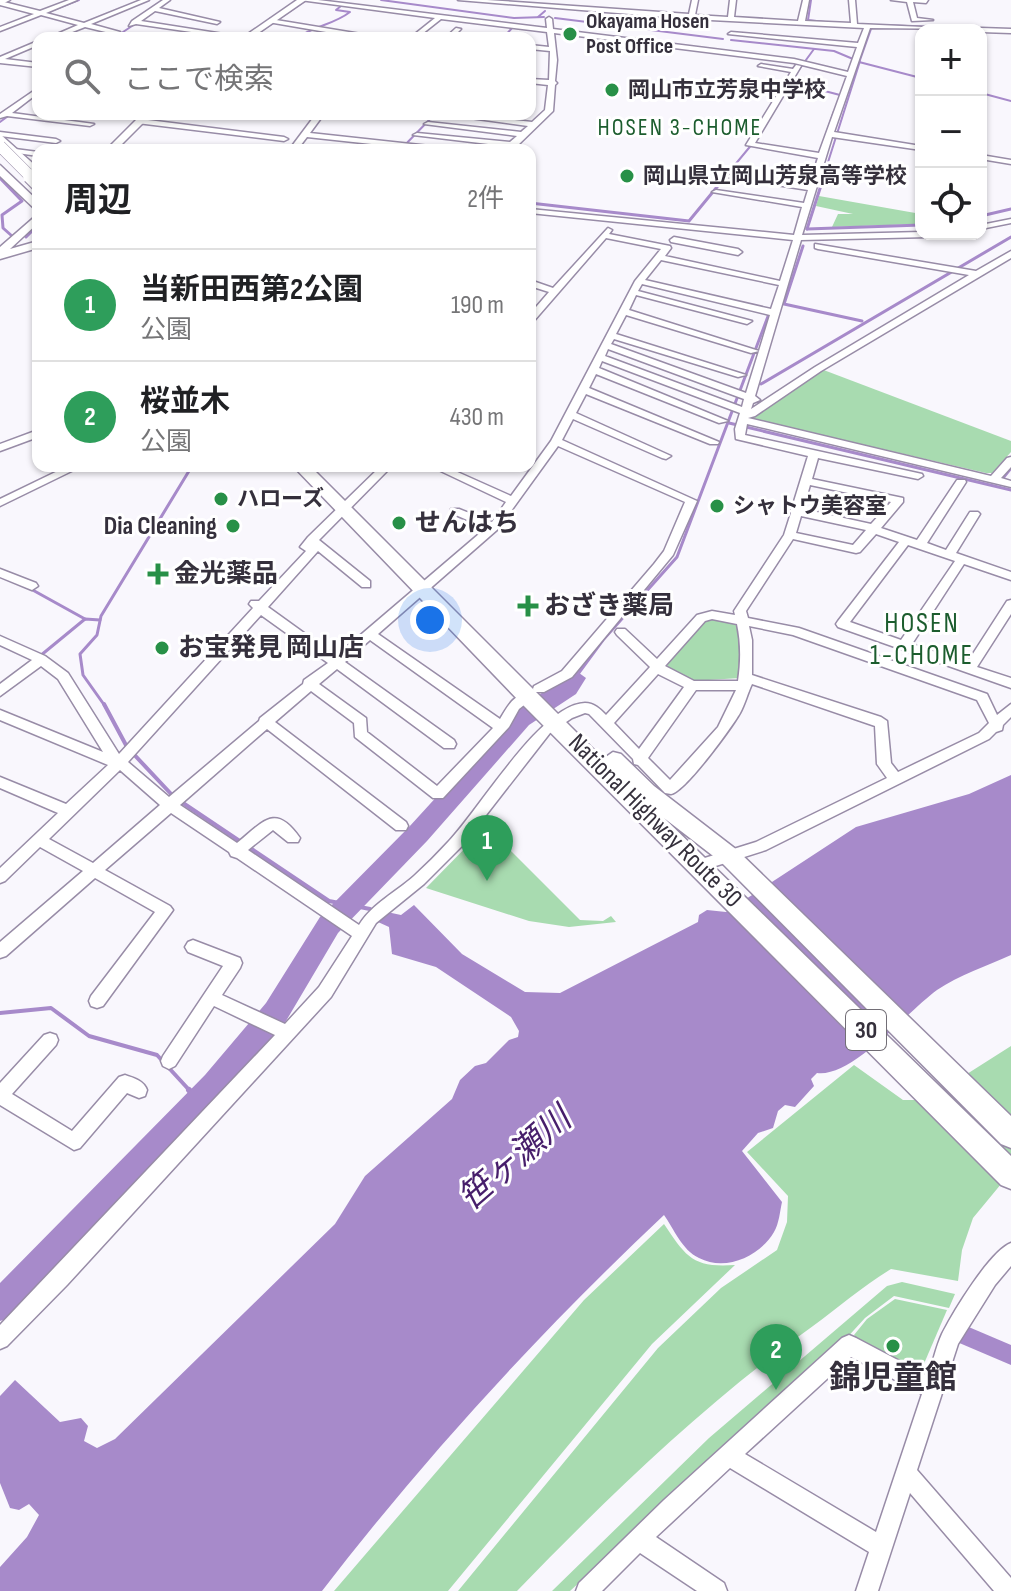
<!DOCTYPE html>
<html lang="ja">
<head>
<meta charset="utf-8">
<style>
  :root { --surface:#fff; --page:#f6f6f6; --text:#202124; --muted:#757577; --line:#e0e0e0; --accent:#1a73e8 }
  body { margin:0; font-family:"Sofia Sans Condensed","Noto Sans JP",sans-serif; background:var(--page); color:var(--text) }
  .controls { position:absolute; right:24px; top:24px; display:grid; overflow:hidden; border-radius:16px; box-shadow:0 2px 6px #0004 }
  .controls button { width:72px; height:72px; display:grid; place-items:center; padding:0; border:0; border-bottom:2px solid var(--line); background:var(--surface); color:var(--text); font:40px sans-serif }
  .you { position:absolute; left:430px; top:620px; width:28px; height:28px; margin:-20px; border:6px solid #fff; border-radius:50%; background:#1a73e8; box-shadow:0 0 0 12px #1a73e833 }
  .badge { display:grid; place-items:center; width:52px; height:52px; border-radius:50%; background:var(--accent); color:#fff; font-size:26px; font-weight:700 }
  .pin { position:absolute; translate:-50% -66px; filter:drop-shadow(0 2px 4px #0008) }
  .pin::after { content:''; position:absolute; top:42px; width:28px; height:24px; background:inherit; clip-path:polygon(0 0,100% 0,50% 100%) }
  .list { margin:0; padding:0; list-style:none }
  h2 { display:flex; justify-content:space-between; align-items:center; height:104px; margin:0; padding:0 32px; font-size:34px }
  h2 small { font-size:26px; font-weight:400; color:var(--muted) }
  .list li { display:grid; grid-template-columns:52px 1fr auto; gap:24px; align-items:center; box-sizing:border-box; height:112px; padding:0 32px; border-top:2px solid var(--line) }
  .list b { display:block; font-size:30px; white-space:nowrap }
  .list p { margin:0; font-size:26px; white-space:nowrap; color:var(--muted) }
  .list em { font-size:26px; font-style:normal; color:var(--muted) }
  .icon { flex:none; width:44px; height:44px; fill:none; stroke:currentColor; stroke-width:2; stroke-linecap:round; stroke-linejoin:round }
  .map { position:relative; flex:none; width:1011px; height:1591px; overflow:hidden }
  .search { position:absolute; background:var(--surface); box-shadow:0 2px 6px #0004; left:32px; top:32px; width:504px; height:88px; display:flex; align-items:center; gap:20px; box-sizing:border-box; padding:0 28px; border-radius:16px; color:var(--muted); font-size:30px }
  .panel { position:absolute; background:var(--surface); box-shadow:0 2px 6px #0004; left:32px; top:144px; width:504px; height:328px; border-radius:16px }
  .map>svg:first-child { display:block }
  .green { fill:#a8dbb0 }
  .water { fill:#a78aca }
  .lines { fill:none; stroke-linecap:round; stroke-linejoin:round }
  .stream-far3 { stroke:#a78aca; stroke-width:2 }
  .stream-far2 { stroke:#a78aca; stroke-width:3 }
  .stream-far1 { stroke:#a78aca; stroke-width:4 }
  .stream { stroke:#a78aca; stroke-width:6 }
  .canal { fill:#a78aca; fill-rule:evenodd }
  .river { fill:#a78aca; fill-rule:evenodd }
  .minor-casing { stroke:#988ca7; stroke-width:3 }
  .major-casing { stroke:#988ca7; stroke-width:3 }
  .highway-casing { stroke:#988ca7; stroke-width:3 }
  .minor { fill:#fff; fill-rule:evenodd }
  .major { fill:#fff; fill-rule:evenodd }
  .highway { fill:#fff; fill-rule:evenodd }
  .highway-bridge-far1-casing { stroke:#988ca7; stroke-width:12; stroke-linecap:butt }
  .highway-bridge-casing { stroke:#988ca7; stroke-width:16; stroke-linecap:butt }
  .highway-bridge-far1 { stroke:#fff; stroke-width:11 }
  .highway-bridge { stroke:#fff; stroke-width:14 }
  .poi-dot { fill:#289047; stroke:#fff; stroke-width:3 }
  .labels { text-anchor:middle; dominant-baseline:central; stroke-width:6; stroke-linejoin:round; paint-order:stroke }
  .far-poi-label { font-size:22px; font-weight:bold; fill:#35303c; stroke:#fff; text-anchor:start }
  .far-neighbourhood-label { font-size:24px; letter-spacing:2px; fill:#1c5d2e; stroke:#fff }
  .shield { fill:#fff; stroke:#726e76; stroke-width:2 }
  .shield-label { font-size:24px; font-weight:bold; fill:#35303c }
  .poi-label { font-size:26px; font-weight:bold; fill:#35303c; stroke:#fff; text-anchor:start }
  .street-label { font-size:26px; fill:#35303c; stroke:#fff }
  .neighbourhood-label { font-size:28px; letter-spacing:2px; fill:#1c5d2e; stroke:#fff }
  .near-poi-label { font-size:32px; font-weight:bold; fill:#35303c; stroke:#fff }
  .near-water-label { font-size:34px; font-style:italic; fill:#471e6b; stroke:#fff }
</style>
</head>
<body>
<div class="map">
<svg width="1011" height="1591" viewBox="0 0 1011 1591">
  <rect width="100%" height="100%" fill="#f9f7fd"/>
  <g class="green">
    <path d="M819,196l102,18v1l-3,9 -86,3 6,-13h15l-37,-8z"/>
    <path d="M821,369l190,72v11l-19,21h-6l-234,-54z"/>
    <path d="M713,617l26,9 1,52 -47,3 -25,-11 -1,-7 38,-45z"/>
    <path d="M479,834h15l86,86 23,1 8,-5 5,6 -47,5 -40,-6 -103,-33z"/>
    <path d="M1011,1046v126l-38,46 -11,32 -4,31 -67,-12c-28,17 -52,38 -78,57 -108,77 -204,170 -296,265h-59l200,-243 63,-60 56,-38 10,-28 1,-26 -41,-44 107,-87 49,35h23z"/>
    <path d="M664,1224c22,33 29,44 71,41l-83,79 -204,247h-114l250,-291z"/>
    <path d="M902,1282l53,12 -6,14 -55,-12 -29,22 -22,24 -273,249h-18l157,-153 178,-152z"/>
    <path d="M895,1299l52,11 -27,63 -60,-30 -6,-8 13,-16z"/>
  </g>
  <path class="water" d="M1011,775v180c-24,11 -52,20 -74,35 -29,21 -85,88 -120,83l-6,6 3,7 -19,21 -10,-2 -7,6 -5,17 -15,5 -16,18 40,51c-2,9 -3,22 -8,30 -14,24 -48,40 -75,26 -17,-8 -25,-29 -35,-43 -123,116 -239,242 -342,376h-322v-24l27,-30 12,-22 -10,-11 -10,6 -9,-2 -10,-25v-87l15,-16 45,42 21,-4 7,8 -4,15 13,7 18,-9 220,-215 30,-48 87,-77 8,-19 15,-14 11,-3 23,-23 9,-3 1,-6 -8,-14 -75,-50 -44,-13 -3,-27 -11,-5 9,-10 14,3 13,-10 48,49 63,38 35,1 138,-71 1,-7 8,-5 19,2 130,-85 113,-33z"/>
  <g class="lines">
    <g class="stream-far3">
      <path d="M381,0l133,18 30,-1"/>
      <path d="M811,0l-3,20 17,2"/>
      <path d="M48,12l31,-12"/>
      <path d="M538,17l7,-6"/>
      <path d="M555,18l168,21"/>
      <path d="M882,25l103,4"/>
      <path d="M114,38l24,-16"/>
      <path d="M251,38l54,-37"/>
      <path d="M297,38c19,-13 36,-13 53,-26l-14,-2 5,-4"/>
      <path d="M503,38l10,-11"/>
      <path d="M731,40l103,11 19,8"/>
      <path d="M860,60l11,-31"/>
      <path d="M859,62l62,16"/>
      <path d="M795,75l19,-26"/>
      <path d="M790,82l50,13 -1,4"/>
      <path d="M981,93l30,8"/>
      <path d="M0,122l11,-8"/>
      <path d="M400,150l35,-36"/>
      <path d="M819,154l15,-43"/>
      <path d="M814,172l3,-13"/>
      <path d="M724,178l29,-35"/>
      <path d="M823,178l37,-117"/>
    </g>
    <g class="stream-far2">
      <path d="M0,178l22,23 -20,14 1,13 9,8"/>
      <path d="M530,203l159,18 37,-45"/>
      <path d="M981,216l30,-7"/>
      <path d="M807,229l17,-53"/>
      <path d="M807,229l114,-4"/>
      <path d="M26,237l12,-12"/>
      <path d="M803,246l-19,58 78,17"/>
      <path d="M761,384l250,-147"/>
      <path d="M729,423l282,67"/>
      <path d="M999,483l12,-15"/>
      <path d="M29,588l56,31"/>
      <path d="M40,656l45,-37 15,1"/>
      <path d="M575,678l28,-38 74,-83 93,-246"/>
      <path d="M105,706l-22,-31 -3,-21 17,-19 4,-19 91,-150"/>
    </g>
    <g class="stream-far1">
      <path d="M104,704l23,43 46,49"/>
      <path d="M180,801l149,100 41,8"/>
      <path d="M0,1013l51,-5 38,28 68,19 34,37"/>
    </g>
    <path class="stream" d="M189,1090l10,11"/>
    <path class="canal" d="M964,1325l47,20v20l-54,-23 -3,-7 3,-7z"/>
    <path class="river" d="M575,670l11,8 -10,16 -47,31 -102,116 -89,92 -52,88 -61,72 -170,183 -43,41 -12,4v-38l205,-208 61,-72 54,-86 89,-90 104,-114z"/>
    <defs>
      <g id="minor">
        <path d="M69,0h8l-31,13 38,10 57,-23h8l-58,24 29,8 -2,3 -33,-8 -28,11h-9l30,-13 -37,-10 -41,16v-4l34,-13 -34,-9v-4l40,10z"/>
        <path d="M163,0h7l-11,8 61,14 -3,2 -62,-13 -14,10 108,17h-16l-97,-14 -7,2 3,-5z"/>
        <path d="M300,0h18l229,28 -1,-9 3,-2 3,2 1,10 241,30 54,13 9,-25 -129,-13 3,-2 127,11 6,-15 -173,-9 -233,-19h29l202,14 3,-14h6l-3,15 33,2 2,-17h6l-2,17 64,4 5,-21h6l-4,21 46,2 -2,-23h6l2,24 111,5 -98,-1 -36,104 87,14v4l-89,-13 -30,98 119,-3v2h12l-4,3 -128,3 -46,156 5,4 -7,3 -2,6 64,-42 154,-92 -151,-26 -3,-1v-4l161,27 35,-20v7l-190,113 -66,45 -7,2 243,58 16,-18 4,-1v10l-10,11 10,3v6l-264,-63 -2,11 177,39 1,2 -5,3 -100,-21 -6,21 91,19v4l-22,26 36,12 40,-60h8l1,2 -39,61 19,7 24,-38h8l2,2 -24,39 55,19v8l-47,-16 -52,80 55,19 40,-62 4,-1v14l-34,53 34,11v10l-173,-61 -2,-3 2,-3 61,-79 -23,-8 -16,18 -4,1 -63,-14 -47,72 2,7 51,10 188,66 10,21 14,-11v13l-8,8 -1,5 -6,2 -7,7 -223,111 -66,21 -5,-2 -2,-4 2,-4 61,-19 131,-64 -10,-14 -2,-38 -123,-42c-4,8 -7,20 -12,29 -8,14 -55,79 -69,81 -2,0 -4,-1 -6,-1l-27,-28 -4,-1 -1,-5 -44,-45 -4,-1 -13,5 -22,15 -88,113 -38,38 -48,39 -45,74 -264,288 -60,61 -7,3v-24l275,-290 -61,-29 -39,60 -6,3 -6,-3 -2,-5 2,-5 60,-90 -35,-14 -3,-5 3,-5 5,-2 47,18 2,5 -2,5 -18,27 63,29 34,-37 33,-51 -115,-78 -6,-2 -2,-4 -58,-39 -66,57 65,36 3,4 -70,96 -6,2 -6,-2 -2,-5 2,-5 64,-84 -60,-34 -89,78 -6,2v-16l83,-71 -43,-24 -35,34 -5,2v-15l58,-55 -58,-25v-11l66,27 42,-39 -108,-45v-10l103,42 -45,-73 -17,-13 -41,30v-12l32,-24 -32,-15v-9l45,20 23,17 51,81 134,-146 -4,-4 2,-3h8l47,-50 -6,-4 8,-10 73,-71h11l-73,74 51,41v6h-8l-44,-36 -50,56 68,49 150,-128 -35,-15v-4h8l33,13 14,-20 -76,-36h14l67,30 40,-55 84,-160 26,-32 -55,-11 -73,84 -3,1v-9l19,-22 -19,-6v-6l23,8 55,-60 4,2 -3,4 61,12 1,2 -6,8 115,25 13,-41 -263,-27v-4l264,26 8,-28 -90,-15 4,-2 88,13 4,-13 -83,-13 4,-2 80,11 9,-28 -72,-13 45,-73 -33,-6 3,-2 32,5 3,-4 5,1 -46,77 64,10 28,-77 -53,-13 -240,-30 3,27 -2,21 2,2 -2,2 -2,26 -37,36 -6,3h-8l3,-4 -92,-11 4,-2 93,9 7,-6 -93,-12 4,-2 93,10 7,-6 -87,-12h22l69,8 13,-12 3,-25 -18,-2v-4l19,1 1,-29 -20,-2v-4l19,2 -2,-15 -106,-13 -24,19h-7l25,-20zM661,260l118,25 -8,24 -126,-29zM642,284l128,31 -11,36 -130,-41 7,-15 111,29 5,-3 -114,-30zM626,315l125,38 8,-2 -13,42 -135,-49 3,-5 124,38 8,-2 -130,-41zM608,349l136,50 -2,8 -137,-51zM602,361l138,52 -5,16 1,10 72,17 -16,52 -3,3 2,2 -7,22 -50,76 1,4 -23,-4 -15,4 -40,44 -32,-30h-8l-2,3 2,3 33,32 -44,48c-6,-6 -12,-12 -21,-12 -44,1 -106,107 -136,138 -11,12 -23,24 -35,35 -18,16 -42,28 -55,49l-111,-75 25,-20 15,12h10l2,-4c-25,-36 -37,-16 -63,5l-57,-38 87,-76 129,101h10l2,-4 -2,-4 -131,-100 36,-31 43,32 1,14 78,61h10l66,-71 10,-18 15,-12 -2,-3c-17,-3 -25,13 -32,25l-122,-85 120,-105 60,-83 127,56 -21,49 -10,13 -92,107 -28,15 -1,3 1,3h10l28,-15 101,-122 24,-54 -135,-61 11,-21 89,39 4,1 5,-3 -95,-43 10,-19 124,50h8l1,-2 -130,-54 7,-14 123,49 9,-2 -129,-53zM810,485l81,17 -20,22 -68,-15zM801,516l65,14 -13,15 -57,-12zM908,545l47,16 -54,79 -51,-18zM261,615l67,48 -24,17 -1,4 -43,34 -1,3 -90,76 -41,-35zM712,619l25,5c4,19 4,37 1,57h-44l-29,-15 40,-45zM749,626l44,9 184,65 12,23 -10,10 -81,39 -7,-9 -4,-42 -6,-4 -129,-42v-35zM370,640l123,88 -56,58 -70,-54 -1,-14 -47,-34 18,-15 107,79h10l2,-4 -2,-4 -109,-78zM658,674l26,13 -45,62 -25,-26zM696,690h40l-18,37 -48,53 -22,-22zM120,770l40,35 -67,58 -44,-24z"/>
        <path d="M891,0h37l-2,3 -13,-1 4,16 16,2 -21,1 -5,-19z"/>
        <path d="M270,19l103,17 3,2h-15l-93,-16z"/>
        <path d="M456,28l5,1 -9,9h-7z"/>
        <path d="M981,28l30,1v4l-30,-1 -3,-2z"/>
        <path d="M38,41v4l-33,14 33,4v4l-38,-4v-6z"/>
        <path d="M38,88v5l-26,20 82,11 -4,2 -83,-10 -7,2v-4z"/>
        <path d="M316,114h8l-14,19 138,15 4,2h-25l-120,-13 -10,13h-8z"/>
        <path d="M140,119l144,18 4,2 -4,2 -147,-18z"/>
        <path d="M0,132l56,7 4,2 -4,2 -56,-7z"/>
        <path d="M0,147l38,5v4l-35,-5h-3z"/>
        <path d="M981,155l30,5v4l-30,-5z"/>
        <path d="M1011,219v4l-30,6v-4z"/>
        <path d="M674,237l64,12 4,3 -4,3 -67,-13 -1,-2z"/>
        <path d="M38,430v7l-38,14v-7z"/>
        <path d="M68,466h14l-82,40v-7z"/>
        <path d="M0,569l36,14 2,3 -6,4 -32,-13z"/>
        <path d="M50,1033l6,2 2,5 -2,5 -44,49 60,37 47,-54 6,-2c9,3 19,6 22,15l-2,6 -6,2 -12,-5 -47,55 -6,2 -74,-45v-22l44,-48z"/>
        <path d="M1011,1243v23l-16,19 -37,59 -41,126 94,108v13h-17l-84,-98 -32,98h-22l13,-39 -139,-84 -74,69 68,46 3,8h-30l-57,-38 -38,38h-26l3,-8 85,-83 178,-162 7,-3 7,3 72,38c5,-14 8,-29 14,-42 11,-22 48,-83 69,-91zM851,1357l71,37 -46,138 -131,-78z"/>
      </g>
      <g id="major">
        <path d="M297,0h9l-55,38h-9z"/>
        <path d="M142,114h10l-36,36h-10z"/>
        <path d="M38,214v9l-28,26 28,-8v7l-38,11v-12z"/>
      </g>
      <g id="highway">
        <path d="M0,0h10l-10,5z"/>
        <path d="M0,134l38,34v11l-38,-35z"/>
        <path d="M0,165l38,36v11l-38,-36z"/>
        <path d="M293,466h17l293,293 10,-7 8,2 33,32 83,64 274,266v32l-10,-4 -280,-282 -57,-44 347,338v33l-10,-4 -481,-483z"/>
      </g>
    </defs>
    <use href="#minor" class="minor-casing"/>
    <use href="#major" class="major-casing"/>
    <use href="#highway" class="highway-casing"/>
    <use href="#minor" class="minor"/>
    <use href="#major" class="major"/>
    <use href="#highway" class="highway"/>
    <defs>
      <path id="highway-bridge-far1" d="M0,146l32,32"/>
      <path id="highway-bridge" d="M30,176l8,8"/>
    </defs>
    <use href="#highway-bridge-far1" class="highway-bridge-far1-casing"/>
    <use href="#highway-bridge" class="highway-bridge-casing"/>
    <use href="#highway-bridge-far1" class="highway-bridge-far1"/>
    <use href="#highway-bridge" class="highway-bridge"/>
  </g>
  <g class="poi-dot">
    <circle cx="570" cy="34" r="8"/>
    <circle cx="612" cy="90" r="8"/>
    <circle cx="627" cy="176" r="8"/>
    <circle cx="221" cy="499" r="8"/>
    <circle cx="717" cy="506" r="8"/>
    <circle cx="399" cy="523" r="8"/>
    <circle cx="233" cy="526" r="8"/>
    <path d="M154 562h8v8h8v8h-8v8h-8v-8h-8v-8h8z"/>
    <path d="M524 594h8v8h8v8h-8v8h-8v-8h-8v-8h8z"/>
    <circle cx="162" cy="648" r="8"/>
    <circle cx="893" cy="1346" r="8"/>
  </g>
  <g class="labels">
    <g class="far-poi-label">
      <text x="586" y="21">Okayama Hosen<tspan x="586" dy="25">Post Office</tspan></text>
      <text x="628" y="90">岡山市立芳泉中学校</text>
      <text x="643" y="176">岡山県立岡山芳泉高等学校</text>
      <text x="237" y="499">ハローズ</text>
      <text x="733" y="506">シャトウ美容室</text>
    </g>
    <g class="far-neighbourhood-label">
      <text x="680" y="127">HOSEN 3-CHOME</text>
    </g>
    <rect class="shield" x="846" y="1010" width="40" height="40" rx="6"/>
    <g class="shield-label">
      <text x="866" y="1030">30</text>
    </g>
    <g class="poi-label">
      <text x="415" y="523">せんはち</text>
      <text x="217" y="526" text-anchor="end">Dia Cleaning</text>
      <text x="174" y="574">金光薬品</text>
      <text x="544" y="606">おざき薬局</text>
      <text x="178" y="648">お宝発見 岡山店</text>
    </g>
    <g class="street-label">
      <text transform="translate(655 821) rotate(45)">National Highway Route 30</text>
    </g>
    <g class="neighbourhood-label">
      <text x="922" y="623">HOSEN<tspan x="922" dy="32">1-CHOME</tspan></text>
    </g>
    <g class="near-poi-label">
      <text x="893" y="1378">錦児童館</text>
    </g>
    <g class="near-water-label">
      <text transform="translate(515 1159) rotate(-41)">笹ヶ瀬川</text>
    </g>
  </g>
</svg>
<div class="controls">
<button>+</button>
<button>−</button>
<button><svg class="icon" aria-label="locate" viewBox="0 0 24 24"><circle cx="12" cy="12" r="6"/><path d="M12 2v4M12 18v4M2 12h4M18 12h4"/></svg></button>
</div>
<div class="you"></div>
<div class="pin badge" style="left:487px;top:881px;background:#2e9e5b">1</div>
<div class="pin badge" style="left:776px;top:1390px;background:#2e9e5b">2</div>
<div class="search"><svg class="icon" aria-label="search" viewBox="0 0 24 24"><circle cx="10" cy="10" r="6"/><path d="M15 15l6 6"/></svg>ここで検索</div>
<section class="panel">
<h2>周辺<small>2件</small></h2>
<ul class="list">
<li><span class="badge" style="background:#2e9e5b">1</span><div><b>当新田西第2公園</b><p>公園</p></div><em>190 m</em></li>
<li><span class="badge" style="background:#2e9e5b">2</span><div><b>桜並木</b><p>公園</p></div><em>430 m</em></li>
</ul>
</section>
</div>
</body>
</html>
